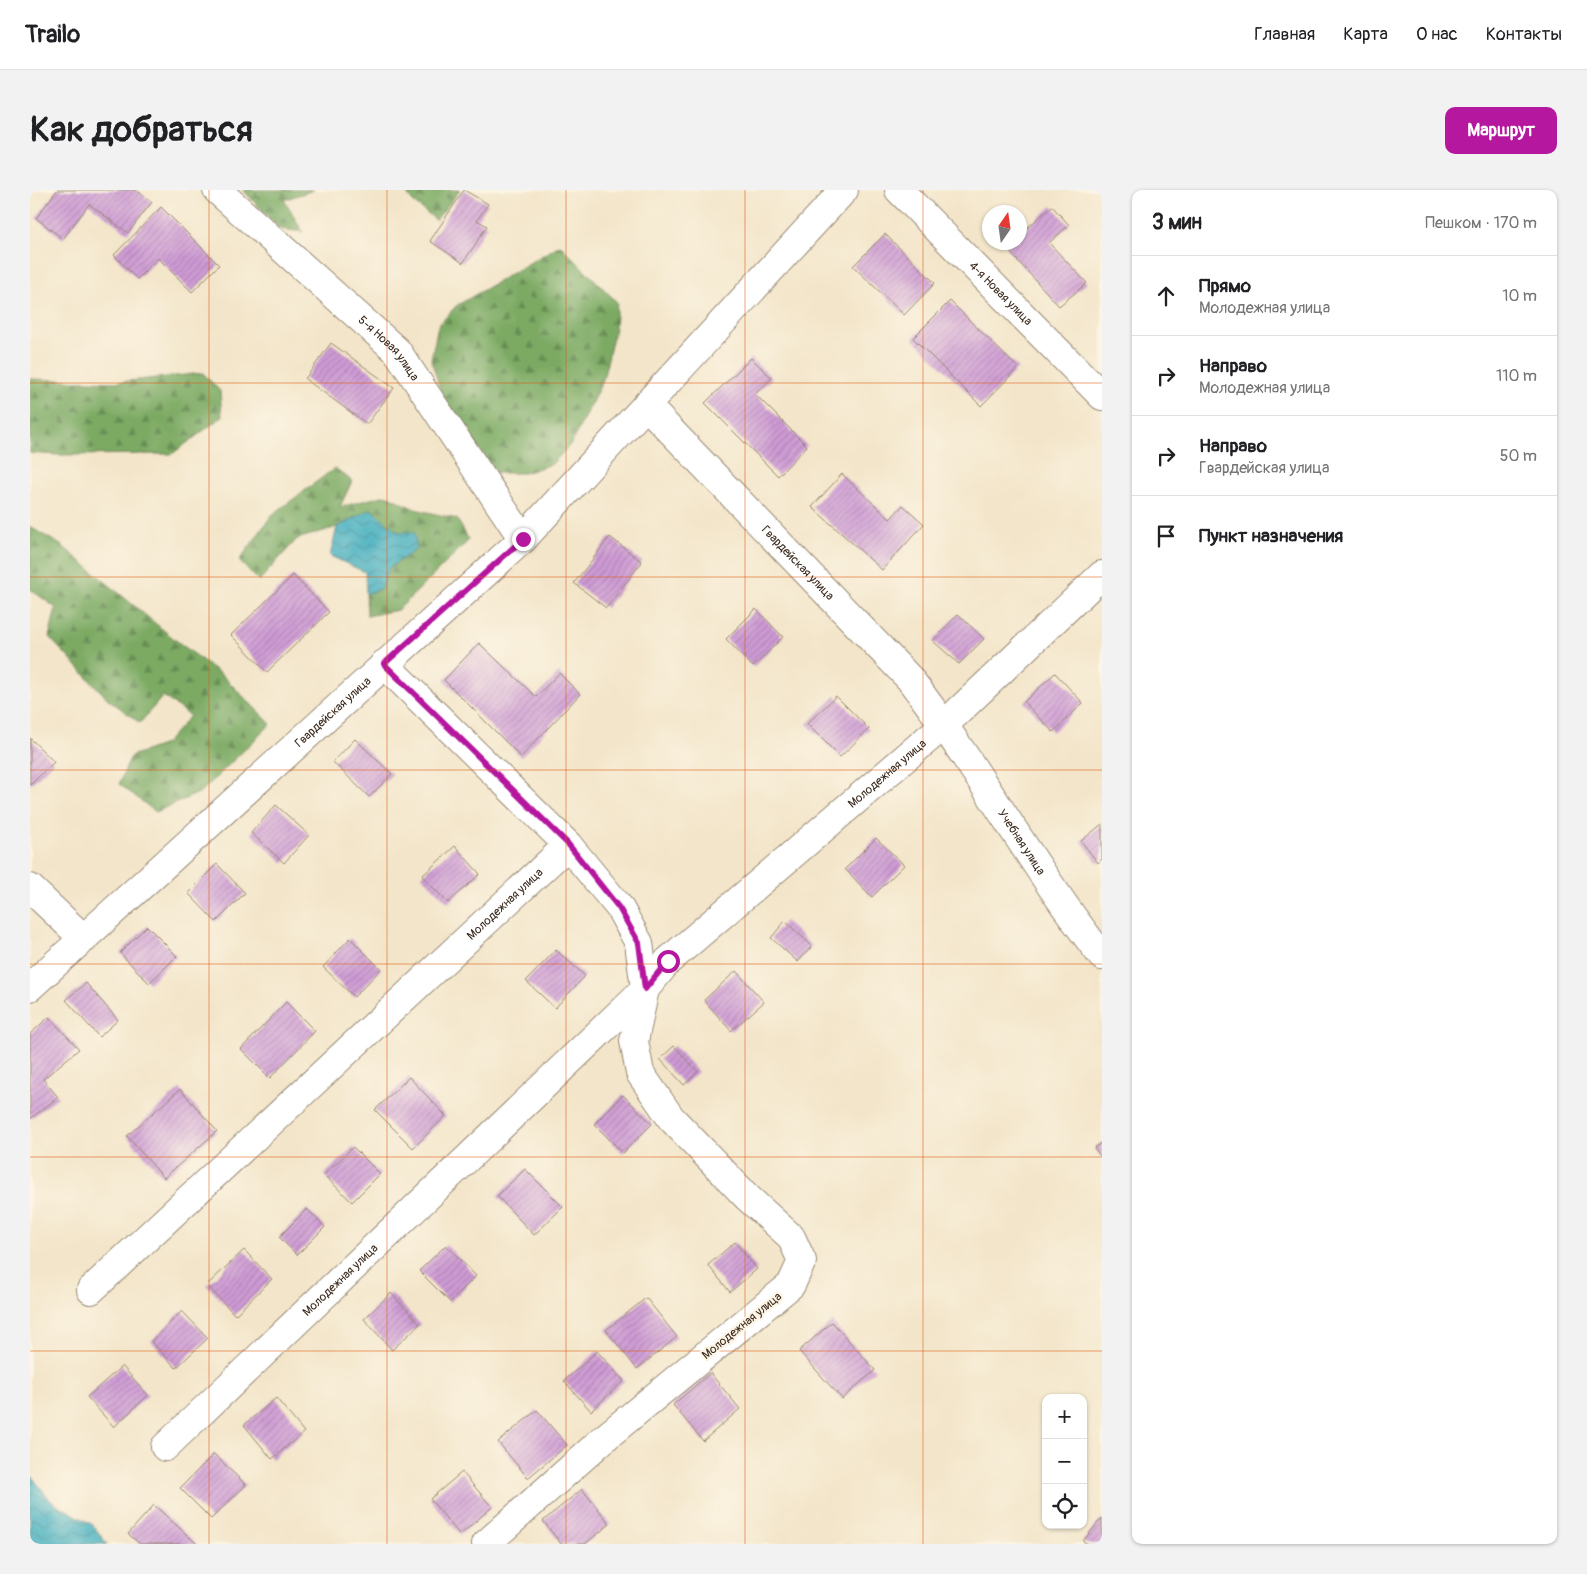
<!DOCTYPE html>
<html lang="ru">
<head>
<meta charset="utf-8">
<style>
  :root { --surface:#fff; --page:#f2f2f2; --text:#202124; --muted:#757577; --line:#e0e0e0; --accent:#b5179e }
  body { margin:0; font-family:Pangolin,sans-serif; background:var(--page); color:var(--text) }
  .controls { position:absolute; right:15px; bottom:15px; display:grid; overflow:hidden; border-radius:10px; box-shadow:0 1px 4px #0004 }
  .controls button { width:45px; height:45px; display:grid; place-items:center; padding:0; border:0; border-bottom:1px solid var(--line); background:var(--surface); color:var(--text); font:25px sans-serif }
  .compass { position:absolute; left:952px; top:15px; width:45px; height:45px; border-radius:50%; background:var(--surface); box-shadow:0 1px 4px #0004; rotate:13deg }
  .stop { position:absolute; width:15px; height:15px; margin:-11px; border:4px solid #b5179e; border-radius:50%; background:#fff }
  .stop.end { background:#b5179e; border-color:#fff; box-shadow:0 1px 5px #0008 }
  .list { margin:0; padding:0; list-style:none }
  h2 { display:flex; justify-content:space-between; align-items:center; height:65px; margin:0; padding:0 20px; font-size:21px }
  h2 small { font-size:16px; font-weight:400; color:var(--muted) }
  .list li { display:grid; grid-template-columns:32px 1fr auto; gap:15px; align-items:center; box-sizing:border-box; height:80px; padding:0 20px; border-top:1px solid var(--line) }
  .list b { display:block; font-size:19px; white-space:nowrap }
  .list p { margin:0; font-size:16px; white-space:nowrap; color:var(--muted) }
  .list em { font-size:16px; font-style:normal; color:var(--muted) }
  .icon { flex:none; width:28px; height:28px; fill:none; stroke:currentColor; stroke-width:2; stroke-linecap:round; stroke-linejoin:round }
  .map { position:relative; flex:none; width:1072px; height:1354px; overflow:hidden; border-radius:10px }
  header { display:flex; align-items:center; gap:30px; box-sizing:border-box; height:70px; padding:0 25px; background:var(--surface); border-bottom:1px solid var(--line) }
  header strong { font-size:24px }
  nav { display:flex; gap:28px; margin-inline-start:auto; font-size:18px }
  .intro { display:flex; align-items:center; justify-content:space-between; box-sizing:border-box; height:120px; padding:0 30px }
  h1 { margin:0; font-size:35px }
  .button { padding:12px 22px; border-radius:10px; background:var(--accent); color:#fff; font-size:18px; font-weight:700 }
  main { display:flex; gap:30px; padding:0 30px }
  aside { flex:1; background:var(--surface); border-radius:10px; box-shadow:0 1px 4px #0004 }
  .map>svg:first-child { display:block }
  .forest { fill:url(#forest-firs); stroke:#5b6a41 }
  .water { fill:url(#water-waves); stroke:#3e6c6e }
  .building { fill:url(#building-hatch) }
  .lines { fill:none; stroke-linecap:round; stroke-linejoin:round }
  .minor-casing { stroke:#978874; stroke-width:30 }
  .secondary-casing { stroke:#978874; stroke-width:30 }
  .minor { stroke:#fff; stroke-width:28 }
  .secondary { stroke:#fff; stroke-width:28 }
  .route { stroke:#b5179e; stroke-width:6 }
  .grid { fill:none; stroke:#df570d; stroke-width:1; stroke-opacity:0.55 }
  .labels { text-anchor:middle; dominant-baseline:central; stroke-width:4.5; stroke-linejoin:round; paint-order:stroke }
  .street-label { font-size:12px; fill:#3b2a1e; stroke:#fcf5e5 }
</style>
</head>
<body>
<header>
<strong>Trailo</strong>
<nav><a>Главная</a><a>Карта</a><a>О нас</a><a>Контакты</a></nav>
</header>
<div class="intro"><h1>Как добраться</h1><a class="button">Маршрут</a></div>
<main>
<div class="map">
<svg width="1072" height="1354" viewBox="0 0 1072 1354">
  <defs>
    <pattern id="forest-firs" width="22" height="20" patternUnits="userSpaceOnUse" patternTransform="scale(1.25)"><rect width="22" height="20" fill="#7baa64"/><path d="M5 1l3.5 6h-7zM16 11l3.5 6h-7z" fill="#668b52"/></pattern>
    <pattern id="water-waves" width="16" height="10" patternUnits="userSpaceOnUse" patternTransform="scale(1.25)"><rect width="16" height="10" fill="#41aebf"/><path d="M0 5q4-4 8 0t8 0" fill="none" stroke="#388e9b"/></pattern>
    <pattern id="building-hatch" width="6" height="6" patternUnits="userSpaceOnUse" patternTransform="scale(1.25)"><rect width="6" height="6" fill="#cf9bd6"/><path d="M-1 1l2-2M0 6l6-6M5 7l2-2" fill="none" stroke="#a97fad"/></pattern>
  </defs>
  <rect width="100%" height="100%" fill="#fcf5e5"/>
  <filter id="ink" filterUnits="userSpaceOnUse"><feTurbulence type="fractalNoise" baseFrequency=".02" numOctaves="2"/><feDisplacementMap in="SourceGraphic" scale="10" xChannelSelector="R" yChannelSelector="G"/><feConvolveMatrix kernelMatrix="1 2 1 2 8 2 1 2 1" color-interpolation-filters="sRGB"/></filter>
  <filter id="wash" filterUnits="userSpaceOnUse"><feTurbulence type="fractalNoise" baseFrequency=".0096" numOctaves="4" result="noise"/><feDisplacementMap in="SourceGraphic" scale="20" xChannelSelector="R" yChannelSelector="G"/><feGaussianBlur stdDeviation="1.12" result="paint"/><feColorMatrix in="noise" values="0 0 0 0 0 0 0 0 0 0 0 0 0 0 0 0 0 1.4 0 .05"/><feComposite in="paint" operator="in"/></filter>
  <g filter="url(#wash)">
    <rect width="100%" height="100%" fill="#f3e5c9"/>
    <g class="forest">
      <path d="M213,0h70l-29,10 19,32 -23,-3z"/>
      <path d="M375,0h55l-24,30 -24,-19z"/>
      <path d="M530,55l57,57 -2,26 -12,52 -32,64 -19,20 -28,9h-28l-54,-77 -11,-37 7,-33 18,-20z"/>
      <path d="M173,183l17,18 2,26 -50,37 -114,1 -28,-2v-74l89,3z"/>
      <path d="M305,278l17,13 -12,26 46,-12 29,14 42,10 12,21 -71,70 -31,6 -1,-22 16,-6 16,-55 -27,-24 -34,18 -40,12 -38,42 -20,-20 33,-46z"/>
      <path d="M0,337l31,18 112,93 50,38 48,48 -70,68 -45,20 -37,-28 12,-28 34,-12 25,-28 -27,-20 -23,27 -32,-24 -59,-62 7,-29 -26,-19z"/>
    </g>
    <g class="water">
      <path d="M341,319l27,23h16l3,17 -28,19 -7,20 -16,6 -1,-22 -35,-16 7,-29z"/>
      <path d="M0,1284l21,27 42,24 14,19h-77z"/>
    </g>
    <g id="blocks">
      <g class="building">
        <path d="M27,0h79l16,12 -24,31 -39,-29 -26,35 -27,-21z"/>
        <path d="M434,0l24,14 -11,16 10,6 -24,37 -33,-22z"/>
        <path d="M1022,16l17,19 -20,18 38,40 -28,23 -53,-58 6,-6h7v-7z"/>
        <path d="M131,17l58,58 -27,27 -34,-34 -21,21 -23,-24z"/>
        <path d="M855,44l50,49 -31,32 -51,-49z"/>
        <path d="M920,111l68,67 -37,38 -68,-68z"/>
        <path d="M301,153l63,45 -27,36 -62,-45z"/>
        <path d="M721,168l21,20 -17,16 52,52 -29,30 -73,-73z"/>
        <path d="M812,284l48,45 13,-14 21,19 -42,46 -70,-63z"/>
        <path d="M580,347l32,25 -36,46 -32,-25z"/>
        <path d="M263,385l36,37 -62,60 -36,-37z"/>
        <path d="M726,419l27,28 -30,30 -27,-28z"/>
        <path d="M928,424l26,25 -25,25 -26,-23z"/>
        <path d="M449,453l57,54 23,-24 21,21 -59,63 -77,-77z"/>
        <path d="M1025,483l28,30 -30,29 -29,-30z"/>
        <path d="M806,506l33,33 -29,28 -33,-33z"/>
        <path d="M0,548l24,24 -24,23z"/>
        <path d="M325,549l37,35 -23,23 -36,-35z"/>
        <path d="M246,615l33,30 -25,28 -33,-30z"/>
        <path d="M1072,634v35l-4,4 -17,-22z"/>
        <path d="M846,648l28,27 -32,32 -27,-28z"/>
        <path d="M425,656l25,28 -32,29 -26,-27z"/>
        <path d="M187,674l28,29 -29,29 -28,-29z"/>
        <path d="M755,731l27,25 -14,16 -27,-24z"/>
        <path d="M117,736l30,30 -28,27 -29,-30z"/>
        <path d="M320,748l31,31 -27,28 -31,-30z"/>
        <path d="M526,760l29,26 -30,32 -29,-27z"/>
        <path d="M706,781l28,31 -33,29 -27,-31z"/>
        <path d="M56,793l32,37 -19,17 -33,-37z"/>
        <path d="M256,812l29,29 -45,47 -29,-29z"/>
        <path d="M19,827l30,32 -36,30 15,18 -28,22v-85z"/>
        <path d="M644,856l24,26 -14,13 -24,-26z"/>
        <path d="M379,887l37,39 -33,32 -38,-38z"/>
        <path d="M150,899l37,42 -53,47 -37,-42z"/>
        <path d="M593,905l29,29 -29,29 -29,-29z"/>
        <path d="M1072,952v16l-8,-10z"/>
        <path d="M323,957l27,27 -28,28 -28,-27z"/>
        <path d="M495,979l38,38 -29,28 -37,-39z"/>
        <path d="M277,1019l18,18 -28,28 -18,-18z"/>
        <path d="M705,1052l22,27 -27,23 -22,-27z"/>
        <path d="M416,1055l30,31 -26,26 -31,-31z"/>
        <path d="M214,1060l28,29 -37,36 -28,-30z"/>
        <path d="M361,1103l29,31 -28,26 -28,-31z"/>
        <path d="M616,1108l31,39 -40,32 -31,-39z"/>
        <path d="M152,1121l26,27 -32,30 -25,-27z"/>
        <path d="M802,1132l43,48 -33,29 -43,-48z"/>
        <path d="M567,1161l27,30 -33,30 -27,-30z"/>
        <path d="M92,1176l26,29 -34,32 -27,-30z"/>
        <path d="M680,1183l30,36 -37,32 -30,-36z"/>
        <path d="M246,1208l28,34 -32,27 -28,-34z"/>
        <path d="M507,1220l30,35 -39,33 -30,-36z"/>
        <path d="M184,1264l32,31 -35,34 -31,-31z"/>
        <path d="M432,1282l30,35 -32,28 -30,-36z"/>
        <path d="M552,1299l28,35 -25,20h-24l-18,-23z"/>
        <path d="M124,1315l43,39h-57l-12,-10z"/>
        <path d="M1072,1328v26h-14l-5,-3z"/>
      </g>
    </g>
  </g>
  <g filter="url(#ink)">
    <use href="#blocks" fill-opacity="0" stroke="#978874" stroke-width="1"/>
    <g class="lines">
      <defs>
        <g id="minor">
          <path id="s1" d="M187,0l180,161 126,188"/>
          <path id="s2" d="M869,0l203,206"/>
          <path id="s3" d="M616,215l263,273c69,89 123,189 193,278"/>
          <path d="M354,474l184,181 51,62 20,36 6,46 -11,52 6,32 31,45 77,80 43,39 11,24 -11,24 -184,151 -121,108"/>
          <path d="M0,698l54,51"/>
          <path id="s4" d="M61,1100l477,-445"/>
          <path id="s5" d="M135,1257l480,-458 23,-28 277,-237 157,-149"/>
        </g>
        <g id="secondary">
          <path id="s6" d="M0,797l493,-448 321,-349"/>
        </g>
      </defs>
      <use href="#minor" class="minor-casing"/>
      <use href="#secondary" class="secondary-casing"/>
      <use href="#minor" class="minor"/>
      <use href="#secondary" class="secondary"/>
    </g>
  </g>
  <g class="lines" filter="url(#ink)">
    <path class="route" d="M493,349l-139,125 184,180 51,64 20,35 6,46 23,-28"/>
  </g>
  <path class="grid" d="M179,0v1354M357,0v1354M536,0v1354M715,0v1354M893,0v1354M0,193h1072M0,387h1072M0,580h1072M0,774h1072M0,967h1072M0,1161h1072"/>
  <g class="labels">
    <g class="street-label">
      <text stroke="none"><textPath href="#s2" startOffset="145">4-я Новая улица</textPath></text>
      <text stroke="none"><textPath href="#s1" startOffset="234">5-я Новая улица</textPath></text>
      <text stroke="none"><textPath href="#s3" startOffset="219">Гвардейская улица</textPath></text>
      <text stroke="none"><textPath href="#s6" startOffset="409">Гвардейская улица</textPath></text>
      <text stroke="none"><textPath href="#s5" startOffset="988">Молодежная улица</textPath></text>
      <text stroke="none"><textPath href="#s3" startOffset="578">Учебная улица</textPath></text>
      <text stroke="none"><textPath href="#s4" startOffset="566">Молодежная улица</textPath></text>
      <text stroke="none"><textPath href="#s5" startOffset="242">Молодежная улица</textPath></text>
      <text transform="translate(712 1136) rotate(-39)">Молодежная улица</text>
    </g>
  </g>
</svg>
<div class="controls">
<button>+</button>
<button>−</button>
<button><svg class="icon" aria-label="locate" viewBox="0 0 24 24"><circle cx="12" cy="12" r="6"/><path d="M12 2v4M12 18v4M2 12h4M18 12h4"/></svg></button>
</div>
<svg class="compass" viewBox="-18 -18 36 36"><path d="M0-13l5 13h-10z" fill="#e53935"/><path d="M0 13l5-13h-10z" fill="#757577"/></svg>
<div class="stop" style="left:638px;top:771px"></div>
<div class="stop end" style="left:493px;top:349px"></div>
</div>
<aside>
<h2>3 мин<small>Пешком · 170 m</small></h2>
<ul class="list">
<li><svg class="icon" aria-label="ahead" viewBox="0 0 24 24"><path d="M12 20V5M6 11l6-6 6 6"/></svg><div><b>Прямо</b><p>Молодежная улица</p></div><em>10 m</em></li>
<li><svg class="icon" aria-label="right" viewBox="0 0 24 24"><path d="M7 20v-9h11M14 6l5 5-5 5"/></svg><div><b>Направо</b><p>Молодежная улица</p></div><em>110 m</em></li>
<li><svg class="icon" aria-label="right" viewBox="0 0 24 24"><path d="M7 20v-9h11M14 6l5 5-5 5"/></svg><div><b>Направо</b><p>Гвардейская улица</p></div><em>50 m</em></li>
<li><svg class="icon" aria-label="arrive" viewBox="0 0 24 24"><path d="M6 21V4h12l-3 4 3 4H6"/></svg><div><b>Пункт назначения</b></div></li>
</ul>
</aside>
</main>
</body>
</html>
